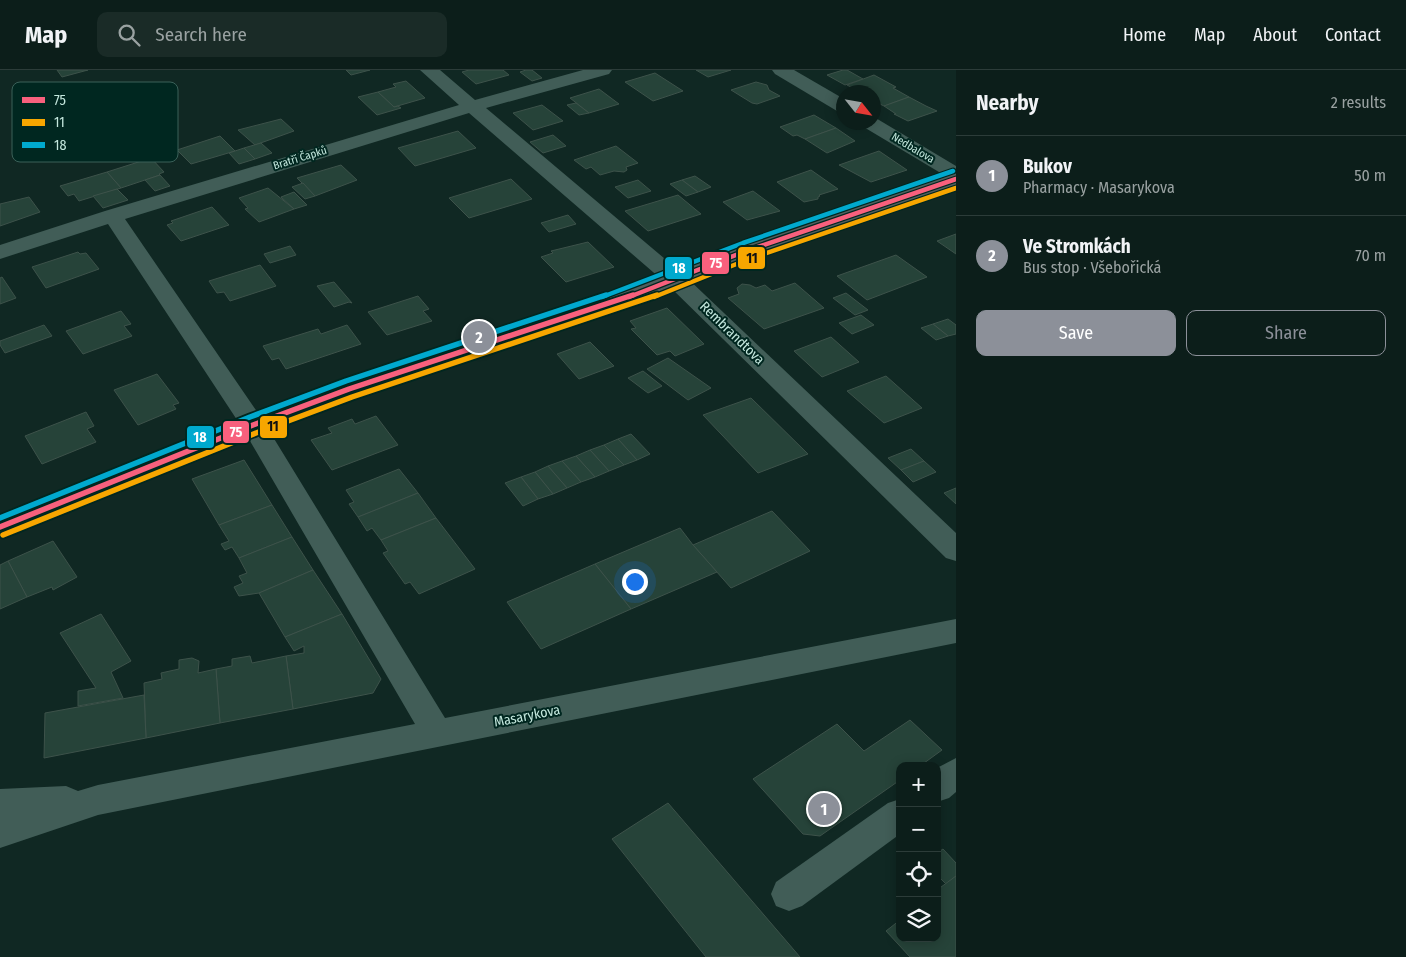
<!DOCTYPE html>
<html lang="en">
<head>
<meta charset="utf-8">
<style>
  :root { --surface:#0c1e1a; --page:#1a2b27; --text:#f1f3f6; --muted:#9aa2a2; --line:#2c3c39; --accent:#8c9099 }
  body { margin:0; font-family:"Fira Sans Condensed",sans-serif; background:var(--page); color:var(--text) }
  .controls { position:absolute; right:15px; bottom:15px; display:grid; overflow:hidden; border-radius:10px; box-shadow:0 2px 12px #0003 }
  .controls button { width:45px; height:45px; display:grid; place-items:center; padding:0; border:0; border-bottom:1px solid var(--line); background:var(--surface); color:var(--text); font:25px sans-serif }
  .compass { position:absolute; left:836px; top:15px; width:45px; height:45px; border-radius:50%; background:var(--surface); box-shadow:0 2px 12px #0003; rotate:121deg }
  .you { position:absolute; left:634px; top:511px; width:18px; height:18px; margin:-12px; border:4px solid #fff; border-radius:50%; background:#1a73e8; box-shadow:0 0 0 8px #1a73e833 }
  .badge { display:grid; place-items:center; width:32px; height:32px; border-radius:50%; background:var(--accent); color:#fff; font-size:16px; font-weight:700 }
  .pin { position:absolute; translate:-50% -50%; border:2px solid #fff; box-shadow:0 1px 5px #0006 }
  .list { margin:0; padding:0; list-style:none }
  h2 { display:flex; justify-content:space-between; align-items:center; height:65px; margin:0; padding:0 20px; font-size:21px }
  h2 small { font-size:16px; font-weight:400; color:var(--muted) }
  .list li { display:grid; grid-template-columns:32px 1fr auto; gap:15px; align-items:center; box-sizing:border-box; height:80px; padding:0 20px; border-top:1px solid var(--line) }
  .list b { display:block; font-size:19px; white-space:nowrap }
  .list p { margin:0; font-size:16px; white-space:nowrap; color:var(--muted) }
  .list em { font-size:16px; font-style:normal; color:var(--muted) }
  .actions { display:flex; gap:10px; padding:15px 20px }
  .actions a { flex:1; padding:11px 0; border:1px solid var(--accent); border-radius:10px; text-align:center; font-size:18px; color:var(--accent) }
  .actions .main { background:var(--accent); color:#fff }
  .icon { flex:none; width:28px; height:28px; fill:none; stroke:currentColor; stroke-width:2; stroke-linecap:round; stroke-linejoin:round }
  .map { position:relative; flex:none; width:956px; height:887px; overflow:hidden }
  header { display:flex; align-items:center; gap:30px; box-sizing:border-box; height:70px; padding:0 25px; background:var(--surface); border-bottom:1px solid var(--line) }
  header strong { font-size:24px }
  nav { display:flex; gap:28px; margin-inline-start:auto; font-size:18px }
  .search { width:350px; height:45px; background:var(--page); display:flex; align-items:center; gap:12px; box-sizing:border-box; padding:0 18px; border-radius:10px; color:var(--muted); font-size:19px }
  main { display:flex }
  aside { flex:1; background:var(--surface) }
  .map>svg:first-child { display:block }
  .building { fill:#264339; stroke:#3d524a }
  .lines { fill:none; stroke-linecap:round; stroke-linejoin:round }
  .minor { fill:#415d57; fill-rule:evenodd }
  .major { fill:#515e5d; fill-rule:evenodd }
  .bus-1-far1-casing { stroke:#002720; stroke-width:7 }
  .bus-1-casing { stroke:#002720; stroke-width:9 }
  .bus-2-far1-casing { stroke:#002720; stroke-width:7 }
  .bus-2-casing { stroke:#002720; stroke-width:9 }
  .bus-3-far1-casing { stroke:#002720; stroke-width:7 }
  .bus-3-casing { stroke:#002720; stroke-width:9 }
  .bus-1-far1 { stroke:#f8607d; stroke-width:4.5 }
  .bus-1 { stroke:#f8607d; stroke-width:5.5 }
  .bus-2-far1 { stroke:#f7a600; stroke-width:4.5 }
  .bus-2 { stroke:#f7a600; stroke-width:5.5 }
  .bus-3-far1 { stroke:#00a9ce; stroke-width:4.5 }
  .bus-3 { stroke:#00a9ce; stroke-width:5.5 }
  .labels { text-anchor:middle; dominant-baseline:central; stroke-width:4; stroke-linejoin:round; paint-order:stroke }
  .far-street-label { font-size:11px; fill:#c4e8de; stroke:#002720 }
  .street-label { font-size:14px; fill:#c4e8de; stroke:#002720 }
  .key { fill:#002720; stroke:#3b6159; stroke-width:1 }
  .key-label { font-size:14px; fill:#c4e8de }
  .line-badge { stroke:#002720; stroke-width:2 }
  .badge-label { font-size:14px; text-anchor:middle; font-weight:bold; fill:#fff }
  .pale-badge-label { font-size:14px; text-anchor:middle; font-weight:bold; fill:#111 }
</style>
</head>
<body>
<header>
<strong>Map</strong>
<div class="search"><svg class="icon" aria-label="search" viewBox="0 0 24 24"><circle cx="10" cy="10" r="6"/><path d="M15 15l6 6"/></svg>Search here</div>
<nav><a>Home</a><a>Map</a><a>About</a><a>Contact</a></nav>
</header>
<main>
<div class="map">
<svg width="956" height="887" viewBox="0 0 956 887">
  <rect width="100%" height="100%" fill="#102823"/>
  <g class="building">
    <path d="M57,0h31l-26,7z"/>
    <path d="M346,0h24l-19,5z"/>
    <path d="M469,0h34l6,5 -33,9 -14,-12z"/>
    <path d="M526,0h6l10,8 -10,3 -12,-9z"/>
    <path d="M696,0h35l-23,7z"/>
    <path d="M843,0h4l16,9 -18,6 -18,-10z"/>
    <path d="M655,3l28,18 -30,10 -28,-19z"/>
    <path d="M874,5l22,12 -3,1 16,9 -25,9 -10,-5v-9h-14l-13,-7z"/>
    <path d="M406,11l19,17 -31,9 -16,-15 18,-5 -3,-3z"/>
    <path d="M756,12l11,3 2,5 11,6 -23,8 -5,-1 -21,-13z"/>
    <path d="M599,19l20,15 -30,9 -19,-15z"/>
    <path d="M378,22l16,15 4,-1 3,2 -24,7 -19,-18z"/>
    <path d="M909,27l17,9 11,5 -29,10 -14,-7h2l-12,-8z"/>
    <path d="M576,33l13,10 -10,2 -12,-10z"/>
    <path d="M542,35l21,16 -30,9 -20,-17z"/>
    <path d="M814,45l22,13 -31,11 -8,-4 -4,1 -13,-9z"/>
    <path d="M281,49l13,12 -39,14 -17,-15z"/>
    <path d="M836,58l19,13 -28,12 -22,-14z"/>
    <path d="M458,61l18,17 -61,18 -17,-18z"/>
    <path d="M553,65l13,11 -23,7 -13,-11z"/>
    <path d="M220,66l15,15 -44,13 -14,-14z"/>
    <path d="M261,73l11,10 -17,6 -11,-11z"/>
    <path d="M616,76l22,17 -12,4 1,3 -3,2 -10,-1 -14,4 -9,-8 -5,2 -12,-9z"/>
    <path d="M244,78l11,11 -16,5 -10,-11z"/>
    <path d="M879,81l28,19 -36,12 -32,-17z"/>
    <path d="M151,88l13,14 -5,2 1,1 -39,13 -14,-16z"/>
    <path d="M341,95l16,15 -42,16 -18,-18z"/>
    <path d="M811,100l27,19 -19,6 1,1 -2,1v2l-14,3 -27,-20z"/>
    <path d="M107,102l14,16 -42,13 -5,-7 -6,2 -8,-10z"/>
    <path d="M160,105l10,11 -15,5 -10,-11z"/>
    <path d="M695,106l16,11 -13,5 -16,-12z"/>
    <path d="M511,109l21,20 -63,19 -20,-20z"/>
    <path d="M638,110l13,11 -23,7 -13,-11z"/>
    <path d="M682,110l16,12 -12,4 -16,-12z"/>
    <path d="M303,113l12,13 -10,3 -13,-12z"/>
    <path d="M268,118l26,21 -35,13 -14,-13 3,-1 -9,-10z"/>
    <path d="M117,119l11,11 -25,8 -10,-12z"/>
    <path d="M753,121l27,20 -33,9 -24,-18z"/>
    <path d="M294,122l13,13 -13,4 -13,-12z"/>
    <path d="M678,125l23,19 -53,17 -23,-20z"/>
    <path d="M29,127l11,15 -40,14v-22z"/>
    <path d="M212,137l17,18 -48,16 -14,-16 6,-2 -2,-2z"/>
    <path d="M568,145l8,9 -27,8 -8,-9z"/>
    <path d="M956,164v20l-19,-13z"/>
    <path d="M588,172l26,25 -48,15 -25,-25 12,-4 -2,-2z"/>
    <path d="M290,176l6,9 -26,8 -6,-9z"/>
    <path d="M78,182l2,2 6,-1 13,16 -53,19 -14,-21z"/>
    <path d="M896,185l31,22 -60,23 -30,-24z"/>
    <path d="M260,195l16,21 -46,15 -6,-9 -7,1 -8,-12z"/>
    <path d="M2,207l14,21 -16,6v-26z"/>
    <path d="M334,212l18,21 -3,-1 -15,5 -17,-21z"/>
    <path d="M795,213l29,25 -60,21 -36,-31 11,-4 -2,-6 5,-4 8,1 6,3 9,-3 7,6z"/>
    <path d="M846,223l22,17 -13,5 -22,-17z"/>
    <path d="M418,226l11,13 -6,2 9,10 -45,14 -19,-23z"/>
    <path d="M667,238l37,36 -29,12 -5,-5 -13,4 -26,-26 5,-1 -6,-7z"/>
    <path d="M121,241l10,13 -7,2 8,10 -49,18 -17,-23z"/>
    <path d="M861,245l13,10 -22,9 -13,-11z"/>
    <path d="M948,249l8,6v9l-8,2 -15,-12z"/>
    <path d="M933,254l15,12 -12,4 -15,-12z"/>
    <path d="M44,255l8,11 -47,17 -5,-8v-4z"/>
    <path d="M347,255l14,19 -75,25 -7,-11 -7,2 -9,-14 55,-17 3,5z"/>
    <path d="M831,267l28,25 -37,15 -28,-26z"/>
    <path d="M590,272l24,24 -35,13 -22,-25z"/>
    <path d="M668,288l43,30 -23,12 -41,-31z"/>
    <path d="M643,301l19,15 -14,7 -20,-15z"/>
    <path d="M157,304l22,29 -6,2 3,4 -38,16 -24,-35z"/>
    <path d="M886,306l36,32 -38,15 -37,-32z"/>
    <path d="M751,328l57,56 -50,19 -55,-58z"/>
    <path d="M86,342l8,14 -7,3 9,13 -54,22 -17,-28z"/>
    <path d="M376,346l22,29 -66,25 -21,-30 21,-7 -4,-5 24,-9 3,5z"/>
    <path d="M631,364l19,20 -13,6 -19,-21z"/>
    <path d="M618,369l19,21 -13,5 -20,-20z"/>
    <path d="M604,375l20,20 -15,6 -19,-21z"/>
    <path d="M911,379l13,12 -23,9 -13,-12z"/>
    <path d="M590,380l19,21 -14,6 -19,-21z"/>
    <path d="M576,386l19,21 -14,5 -19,-21z"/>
    <path d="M244,390l28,45 -53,20 -27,-46z"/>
    <path d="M562,391l19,21 -14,6 -19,-22z"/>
    <path d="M924,391l12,11 -23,10 -12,-12z"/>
    <path d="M548,396l19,22 -14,6 -18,-22z"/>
    <path d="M399,399l19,24 -60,24 -9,-13 5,-2 -8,-12z"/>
    <path d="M535,402l18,22 -15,5 -17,-22z"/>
    <path d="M521,407l17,22 -15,7 -18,-23z"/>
    <path d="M956,418v16l-12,-11z"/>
    <path d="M418,423l18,25 -55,22 -9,-12 -5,3 -9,-14z"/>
    <path d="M272,435l20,32 -53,21 -7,-11 -7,3 -4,-6 8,-3 -10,-16z"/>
    <path d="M772,441l38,40 -79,37 -38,-43z"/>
    <path d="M436,448l39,51 -56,25 -9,-12 -5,2 -22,-31 5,-2 -7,-11z"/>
    <path d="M680,458l13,17 24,27 -86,37 -36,-45z"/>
    <path d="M292,467l21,33 -54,23 -20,3 -5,-9 9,-4 -4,-7 8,-3 -8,-15z"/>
    <path d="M53,471l24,36 -24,13 -1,-3 -25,10 -19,-36z"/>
    <path d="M8,491l19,36 -27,12v-44z"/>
    <path d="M595,494l36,45 -90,40 -34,-47z"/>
    <path d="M313,500l29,44 -57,23 -26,-44z"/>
    <path d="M101,544l30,47 -20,11 12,26 -45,8v-15l18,-3 -36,-55z"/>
    <path d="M342,544l39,65 -8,14 -80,16 -7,-53 18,-3v-7l-10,5 -9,-14z"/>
    <path d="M250,586l2,7 34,-7 7,53 -73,14 -4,-54 16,-3v-7z"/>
    <path d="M192,588l7,3 -1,12 18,-4 4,54 -74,15 -2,-55 18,-4 -1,-6 18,-4v-9z"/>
    <path d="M144,625l2,43 -102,20 1,-45z"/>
    <path d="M910,650l32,30 -22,16h-20v14l-80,56 -17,-2 -50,-55 84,-55 27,27z"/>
    <path d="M668,733l132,154h-94l-94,-118z"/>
    <path d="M943,779l13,14v13l-10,8 -9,-9v-22z"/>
    <path d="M956,806v81h-46l-24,-26 14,-11v18h37v-48z"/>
  </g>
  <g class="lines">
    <g class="minor">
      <path d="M420,0h20l35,30 108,-30h29l-3,4 -123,34 198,167 272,258v28l-10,-3 -278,-273 -199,-172 -344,106 137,200 183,299 511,-99v24l-858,172 -98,33v-59l66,-3 12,5 20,-6 317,-61 -172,-295 -135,-205 -108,35v-14l105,-34 354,-106z"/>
      <path d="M772,0h22l50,29v13l-7,-1 -62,-37z"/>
      <path d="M874,47l82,49v14l-7,-2 -87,-52 -2,-4h14z"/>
      <path d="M956,688v34l-7,6 -12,4v-34z"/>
      <path d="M900,729v35l-98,72 -13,5 -13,-5 -5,-12 5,-12 112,-79z"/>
    </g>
    <path class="major" d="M956,103v13l-202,70 -109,43 -287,96 -96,36 -262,106v-21l244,-97 96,-36 289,-94 109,-43z"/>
    <defs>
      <path id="bus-1-far1" d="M629,227l117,-46 210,-72"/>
      <path id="bus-1" d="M0,457l253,-102 96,-36 284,-94"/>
      <path id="bus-2-far1" d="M654,227l95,-38 207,-71"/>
      <path id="bus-2" d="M3,465l253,-102 96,-36 305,-102"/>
      <path id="bus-3-far1" d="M602,227l141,-54 210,-72"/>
      <path id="bus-3" d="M0,448l250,-101 96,-36 260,-86"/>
    </defs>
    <use href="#bus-1-far1" class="bus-1-far1-casing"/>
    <use href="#bus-1" class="bus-1-casing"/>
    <use href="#bus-2-far1" class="bus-2-far1-casing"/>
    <use href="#bus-2" class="bus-2-casing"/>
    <use href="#bus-3-far1" class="bus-3-far1-casing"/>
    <use href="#bus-3" class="bus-3-casing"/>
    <use href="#bus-1-far1" class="bus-1-far1"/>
    <use href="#bus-1" class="bus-1"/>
    <use href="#bus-2-far1" class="bus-2-far1"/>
    <use href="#bus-2" class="bus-2"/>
    <use href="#bus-3-far1" class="bus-3-far1"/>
    <use href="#bus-3" class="bus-3"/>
  </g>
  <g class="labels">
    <g class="far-street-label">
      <text transform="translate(913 78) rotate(31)">Nedbalova</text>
      <text transform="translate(300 88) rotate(-17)">Bratří Čapků</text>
    </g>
    <g class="street-label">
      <text transform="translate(732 263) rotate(44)">Rembrandtova</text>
      <text transform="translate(527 646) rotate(-11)">Masarykova</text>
    </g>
  </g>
  <rect x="12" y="12" width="166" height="80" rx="8" class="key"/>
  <rect x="22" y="27" width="23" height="6" fill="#f8607d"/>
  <rect x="22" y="49" width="23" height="7" fill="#f7a600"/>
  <rect x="22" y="72" width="23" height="6" fill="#00a9ce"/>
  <g class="key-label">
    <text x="54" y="35">75</text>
    <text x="54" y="57">11</text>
    <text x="54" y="80">18</text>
  </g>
  <g class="line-badge">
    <rect x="737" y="176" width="29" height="24" rx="5" fill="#f7a600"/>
    <rect x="701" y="181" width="29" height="24" rx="5" fill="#f8607d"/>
    <rect x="664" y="186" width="29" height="24" rx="5" fill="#00a9ce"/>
    <rect x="259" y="345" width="29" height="24" rx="5" fill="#f7a600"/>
    <rect x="222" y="350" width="28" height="24" rx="5" fill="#f8607d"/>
    <rect x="186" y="355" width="29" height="24" rx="5" fill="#00a9ce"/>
  </g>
  <g class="badge-label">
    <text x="716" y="198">75</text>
    <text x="679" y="203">18</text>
    <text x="236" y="367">75</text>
    <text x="200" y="372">18</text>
  </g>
  <g class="pale-badge-label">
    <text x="752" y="193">11</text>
    <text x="273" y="361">11</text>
  </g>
</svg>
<div class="controls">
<button>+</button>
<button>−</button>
<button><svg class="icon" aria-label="locate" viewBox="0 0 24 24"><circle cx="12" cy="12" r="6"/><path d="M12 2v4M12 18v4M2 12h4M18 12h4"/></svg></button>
<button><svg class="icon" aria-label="layers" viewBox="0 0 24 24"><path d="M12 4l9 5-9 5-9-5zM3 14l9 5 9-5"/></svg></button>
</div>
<svg class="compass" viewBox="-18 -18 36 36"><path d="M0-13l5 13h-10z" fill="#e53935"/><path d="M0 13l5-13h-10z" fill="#9aa2a2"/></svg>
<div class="you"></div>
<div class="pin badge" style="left:824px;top:739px">1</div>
<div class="pin badge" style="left:479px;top:267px">2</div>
</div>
<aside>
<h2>Nearby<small>2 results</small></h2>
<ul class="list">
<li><span class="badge">1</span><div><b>Bukov</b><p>Pharmacy · Masarykova</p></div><em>50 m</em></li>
<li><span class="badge">2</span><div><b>Ve Stromkách</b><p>Bus stop · Všebořická</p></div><em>70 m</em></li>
</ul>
<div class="actions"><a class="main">Save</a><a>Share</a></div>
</aside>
</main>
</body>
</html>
